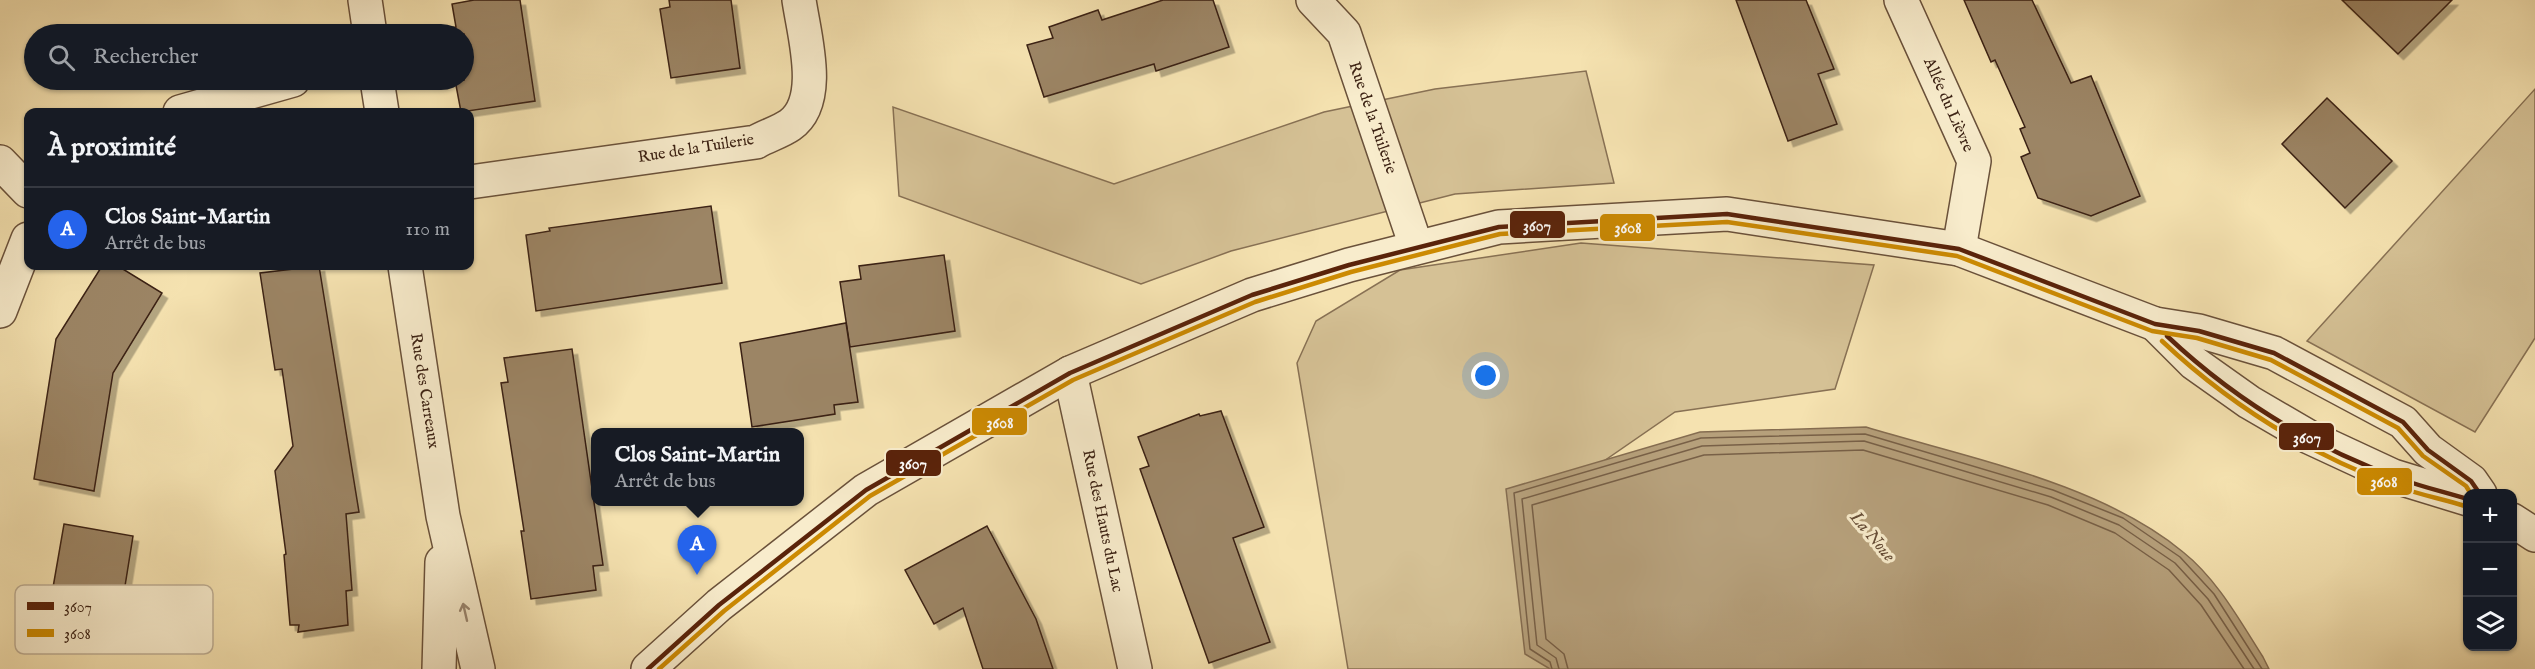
<!DOCTYPE html>
<html lang="fr">
<head>
<meta charset="utf-8">
<style>
  :root { --surface:#171b24; --page:#20242c; --text:#f1f3f6; --muted:#9ea1a6; --line:#363941; --accent:#2563eb }
  body { margin:0; font-family:"IM FELL English",serif; background:var(--page); color:var(--text) }
  .controls { position:absolute; right:18px; bottom:18px; display:grid; overflow:hidden; border-radius:12px; box-shadow:0 2px 4px #0004 }
  .controls button { width:54px; height:54px; display:grid; place-items:center; padding:0; border:0; border-bottom:2px solid var(--line); background:var(--surface); color:var(--text); font:30px sans-serif }
  .you { position:absolute; left:1486px; top:376px; width:21px; height:21px; margin:-15px; border:4px solid #fff; border-radius:50%; background:#1a73e8; box-shadow:0 0 0 9px #1a73e833 }
  .badge { display:grid; place-items:center; width:39px; height:39px; border-radius:50%; background:var(--accent); color:#fff; font-size:20px; font-weight:700 }
  .pin { position:absolute; translate:-50% -50px; filter:drop-shadow(0 2px 3px #0008) }
  .pin::after { content:''; position:absolute; top:32px; width:21px; height:18px; background:inherit; clip-path:polygon(0 0,100% 0,50% 100%) }
  .popup { position:absolute; left:591px; top:428px; width:213px; height:78px; box-sizing:border-box; display:grid; place-content:center; border-radius:12px; background:var(--surface); filter:drop-shadow(0 2px 4px #0005); font-size:20px; white-space:nowrap; color:var(--muted) }
  .popup b { font-size:22px; color:var(--text) }
  .popup::after { content:''; position:absolute; left:50%; top:100%; margin-left:-12px; border:12px solid transparent; border-top-color:var(--surface) }
  .list { margin:0; padding:0; list-style:none }
  h2 { display:flex; justify-content:space-between; align-items:center; height:78px; margin:0; padding:0 24px; font-size:26px }
  h2 small { font-size:20px; font-weight:400; color:var(--muted) }
  .list li { display:grid; grid-template-columns:39px 1fr auto; gap:18px; align-items:center; box-sizing:border-box; height:84px; padding:0 24px; border-top:2px solid var(--line) }
  .list b { display:block; font-size:22px; white-space:nowrap }
  .list p { margin:0; font-size:20px; white-space:nowrap; color:var(--muted) }
  .list em { font-size:20px; font-style:normal; color:var(--muted) }
  .icon { flex:none; width:33px; height:33px; fill:none; stroke:currentColor; stroke-width:2; stroke-linecap:round; stroke-linejoin:round }
  .map { position:relative; flex:none; width:2535px; height:669px; overflow:hidden }
  .search { position:absolute; background:var(--surface); box-shadow:0 2px 4px #0004; left:24px; top:24px; width:450px; height:66px; display:flex; align-items:center; gap:15px; box-sizing:border-box; padding:0 21px; border-radius:33px; color:var(--muted); font-size:22px }
  .panel { position:absolute; background:var(--surface); box-shadow:0 2px 4px #0004; left:24px; top:108px; width:450px; height:162px; border-radius:12px }
  .map>svg:first-child { display:block }
  .green { fill:#d5c195; stroke:#887154; stroke-width:1.5 }
  .water { fill:#b6a07b; stroke:#856d51; stroke-width:1.5 }
  .lines { fill:none; stroke-linecap:round; stroke-linejoin:round }
  .shore { stroke:#786047; stroke-width:1.5 }
  .building { fill:#9c8565; stroke:#3b2113; stroke-width:1.5; filter:url(#shadow) }
  .minor-casing { stroke:#6a513a; stroke-width:36 }
  .minor { stroke:#f8eccc; stroke-width:33 }
  .bus-1-casing { stroke:#f8eccc; stroke-width:9 }
  .bus-2-casing { stroke:#f8eccc; stroke-width:9 }
  .bus-1 { stroke:#5a230a; stroke-width:4.5 }
  .bus-2 { stroke:#cc8a02; stroke-width:4.5 }
  .oneway { stroke:#9a8670 }
  .labels { text-anchor:middle; dominant-baseline:central; stroke-width:6; stroke-linejoin:round; paint-order:stroke }
  .street-label { font-size:16px; fill:#3b2113; stroke:#f8eccc }
  .water-label { font-size:18px; font-style:italic; fill:#664d37; stroke:#f8eccc }
  .key { fill:#f8eccc; stroke:#bfaf94; stroke-width:1.5 }
  .key-label { font-size:16px; fill:#3b2113 }
  .line-badge { stroke:#f8eccc; stroke-width:2 }
  .badge-label { font-size:16px; text-anchor:middle; font-weight:bold; fill:#fff }
</style>
</head>
<body>
<div class="map">
<svg width="2535" height="669" viewBox="0 0 2535 669">
  <defs>
    <filter id="shadow"><feDropShadow dx="5.5" dy="5.5" stdDeviation="0" flood-color="#0004"/></filter>
  </defs>
  <rect width="100%" height="100%" fill="#f5e2b0"/>
  <filter id="stains"><feTurbulence type="fractalNoise" baseFrequency=".00333" numOctaves="4"/><feColorMatrix values="0 0 0 0 .2 0 0 0 0 .09 0 0 0 0 .02 0 0 0 .5 -.17"/></filter>
  <radialGradient id="worn" r=".72"><stop offset=".6" stop-color="#630" stop-opacity="0"/><stop offset="1" stop-color="#630" stop-opacity=".3"/></radialGradient>
  <g class="green">
    <path d="M1586,71l28,112 -159,11 -224,57 -90,33 -242,-88 -6,-89 221,77 210,-72 111,-23z"/>
    <path d="M2535,89v249l-60,94 -168,-91z"/>
    <path d="M1581,243l293,22 -39,124 -160,23 -129,89 66,168h-264l-51,-306 19,-42 84,-51z"/>
  </g>
  <path class="water" d="M1866,427c102,31 234,56 317,125 34,27 57,69 80,105l6,12h-719l-25,-15 -19,-165 194,-57z"/>
  <g class="lines">
    <g class="shore">
      <path d="M1552,669l-2,-7 -20,-13 -16,-156 187,-55 164,-4 188,56 70,28 57,39 34,37 48,75"/>
      <path d="M1559,669l-3,-11 -19,-13 -15,-146 180,-53 162,-5 187,56 68,28 56,38 33,36 46,70"/>
      <path d="M1568,669l-4,-15 -18,-15 -14,-134 172,-50 159,-5 185,55 67,28 54,37 32,35 43,64"/>
    </g>
  </g>
  <g class="building">
    <path d="M474,0h46l15,101 -74,11 -6,-32h9v-46h-16l-1,-6 9,-1 -4,-23z"/>
    <path d="M669,0h62l9,68 -69,10 -11,-69 10,-2z"/>
    <path d="M1163,0h50l16,47 -73,24 -2,-7 -110,33 -17,-52 26,-7 -4,-11 49,-17 4,10z"/>
    <path d="M1736,0h70l28,69 -16,5 19,50 -49,17z"/>
    <path d="M1964,0h68l39,83 20,-7 49,120 -49,20 -53,-18 -17,-41 9,-4 -10,-24 5,-2 -30,-67 -4,2z"/>
    <path d="M2342,0h110l-54,54z"/>
    <path d="M2327,98l65,63 -47,47 -63,-64z"/>
    <path d="M711,206l11,77 -186,28 -10,-76 24,-4 -1,-3z"/>
    <path d="M944,255l11,76 -105,16 -10,-65 21,-3 -2,-13z"/>
    <path d="M102,266h16l44,27 -49,80 -19,118 -60,-12 22,-140z"/>
    <path d="M319,266l40,246 -13,2 6,76 -6,1 2,34 -50,7 1,-7h-9l-6,-70 2,-1 -11,-83 18,-25 -11,-77 -7,1 -15,-97z"/>
    <path d="M846,323l12,79 -24,3 1,9 -83,13 -12,-84z"/>
    <path d="M572,349l31,216 -10,1 3,24 -65,9 -10,-68h3l-23,-148 7,-1 -4,-24z"/>
    <path d="M1221,411l43,116 -31,11 37,104 -61,21 -69,-194 9,-3 -11,-29 61,-23 1,2z"/>
    <path d="M64,524l69,12 -12,75 -70,-12z"/>
    <path d="M987,526l49,93 17,50h-70l-20,-61 -29,16 -29,-54z"/>
  </g>
  <g class="lines">
    <defs>
      <g id="minor">
        <path d="M365,0l5,34"/>
        <path d="M1313,0l31,33 72,213"/>
        <path d="M1901,0l73,161 -15,88"/>
        <path d="M377,80l5,32"/>
        <path d="M180,112l113,-32"/>
        <path d="M0,162l28,29"/>
        <path d="M470,182l286,-40c10,-6 24,-10 34,-17 34,-24 14,-90 9,-125"/>
        <path d="M405,266l38,250 35,153"/>
        <path d="M0,311l28,-72"/>
        <path d="M2155,324l39,39 55,39 60,35 84,39 75,23"/>
        <path d="M1070,373l65,296"/>
        <path d="M2512,520l23,15"/>
        <path d="M439,669l3,-107"/>
        <path d="M648,669l71,-64 147,-115 204,-117 182,-78 97,-30 150,-38 228,-13 232,35 196,75 44,7 75,22 129,69 25,28 43,31 9,13"/>
      </g>
    </defs>
    <use href="#minor" class="minor-casing"/>
    <use href="#minor" class="minor"/>
    <defs>
      <g id="bus-1">
        <path d="M2167,336c67,63 147,112 234,143 21,8 44,13 66,20"/>
        <path d="M648,669l71,-64 147,-115 204,-117 182,-78 97,-30 150,-38 228,-13 232,35 196,75 44,7 75,22 129,69 25,28 43,31 9,13"/>
      </g>
      <g id="bus-2">
        <path d="M2162,341c68,64 149,114 237,146 21,8 44,12 66,19"/>
        <path d="M659,669l65,-58 146,-115 203,-116 182,-78 96,-30 149,-38 227,-12 230,34 195,75 45,7 74,22 127,68 25,28 43,30 5,8"/>
      </g>
    </defs>
    <use href="#bus-1" class="bus-1-casing"/>
    <use href="#bus-2" class="bus-2-casing"/>
    <use href="#bus-1" class="bus-1"/>
    <use href="#bus-2" class="bus-2"/>
  </g>
  <defs><path id="oneway-shaft" d="M-6 0H5M1.5-3L5.5 0L1.5 3" fill="none" stroke-width="1.6" stroke-linecap="round" stroke-linejoin="round" transform="scale(1.5)"/></defs>
  <use class="oneway" href="#oneway-shaft" transform="translate(465 612) rotate(-103)"/>
  <g class="labels">
    <g class="street-label">
      <text transform="translate(1948 105) rotate(66)">Allée du Lièvre</text>
      <text transform="translate(1372 118) rotate(71)">Rue de la Tuilerie</text>
      <text transform="translate(696 149) rotate(-9)">Rue de la Tuilerie</text>
      <text transform="translate(424 391) rotate(81)">Rue des Carreaux</text>
      <text transform="translate(1102 521) rotate(78)">Rue des Hauts du Lac</text>
    </g>
    <g class="water-label">
      <text transform="translate(1872 537) rotate(50)">La Noue</text>
    </g>
  </g>
  <rect x="15" y="585" width="198" height="69" rx="9" class="key"/>
  <rect x="27" y="602" width="27" height="8" fill="#5a230a"/>
  <rect x="27" y="629" width="27" height="8" fill="#cc8a02"/>
  <g class="key-label">
    <text x="64" y="612">3607</text>
    <text x="64" y="639">3608</text>
  </g>
  <g class="line-badge">
    <rect x="1509" y="210" width="57" height="29" rx="6" fill="#5a230a"/>
    <rect x="1599" y="213" width="57" height="29" rx="6" fill="#cc8a02"/>
    <rect x="971" y="407" width="57" height="29" rx="6" fill="#cc8a02"/>
    <rect x="2278" y="422" width="57" height="29" rx="6" fill="#5a230a"/>
    <rect x="885" y="449" width="57" height="28" rx="6" fill="#5a230a"/>
    <rect x="2356" y="467" width="57" height="29" rx="6" fill="#cc8a02"/>
  </g>
  <g class="badge-label">
    <text x="1537" y="231">3607</text>
    <text x="1628" y="233">3608</text>
    <text x="1000" y="428">3608</text>
    <text x="2307" y="443">3607</text>
    <text x="913" y="469">3607</text>
    <text x="2384" y="487">3608</text>
  </g>
  <rect width="100%" height="100%" filter="url(#stains)"/>
  <rect width="100%" height="100%" fill="url(#worn)"/>
</svg>
<div class="controls">
<button>+</button>
<button>−</button>
<button><svg class="icon" aria-label="layers" viewBox="0 0 24 24"><path d="M12 4l9 5-9 5-9-5zM3 14l9 5 9-5"/></svg></button>
</div>
<div class="you"></div>
<div class="pin badge" style="left:697px;top:575px">A</div>
<div class="popup"><b>Clos Saint-Martin</b>Arrêt de bus</div>
<div class="search"><svg class="icon" aria-label="search" viewBox="0 0 24 24"><circle cx="10" cy="10" r="6"/><path d="M15 15l6 6"/></svg>Rechercher</div>
<section class="panel">
<h2>À proximité<small></small></h2>
<ul class="list">
<li><span class="badge">A</span><div><b>Clos Saint-Martin</b><p>Arrêt de bus</p></div><em>110 m</em></li>
</ul>
</section>
</div>
</body>
</html>
